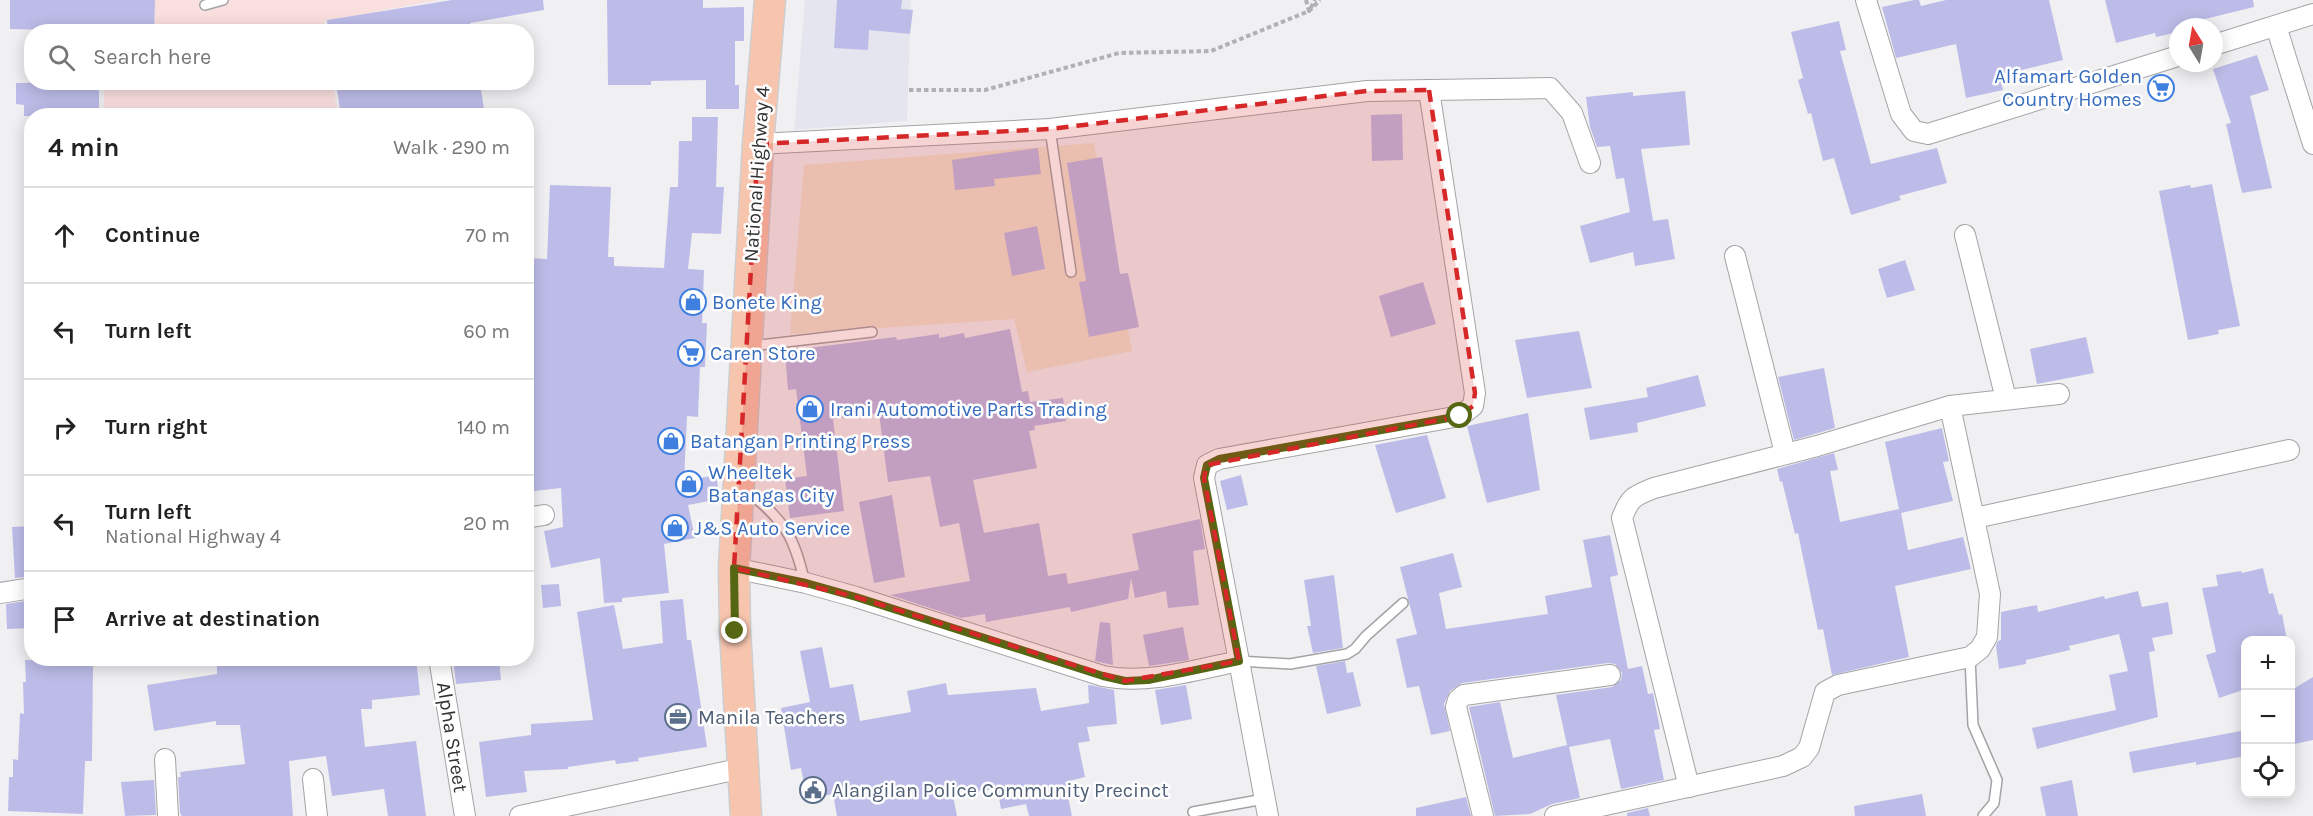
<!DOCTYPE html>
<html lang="en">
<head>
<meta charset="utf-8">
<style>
  :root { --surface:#fff; --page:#f6f6f6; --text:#222; --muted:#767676; --line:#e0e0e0 }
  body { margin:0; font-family:Karla,sans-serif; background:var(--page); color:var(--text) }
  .controls { position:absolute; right:18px; bottom:18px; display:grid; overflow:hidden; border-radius:12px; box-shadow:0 3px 15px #0003 }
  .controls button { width:54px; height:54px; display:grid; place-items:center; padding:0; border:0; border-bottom:2px solid var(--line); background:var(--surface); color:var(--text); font:30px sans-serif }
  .compass { position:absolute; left:2169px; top:18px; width:54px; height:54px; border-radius:50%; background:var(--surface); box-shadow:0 3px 15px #0003; rotate:349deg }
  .stop { position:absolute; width:18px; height:18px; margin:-14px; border:4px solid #556712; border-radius:50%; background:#fff }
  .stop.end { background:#556712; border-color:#fff; box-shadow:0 2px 6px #0008 }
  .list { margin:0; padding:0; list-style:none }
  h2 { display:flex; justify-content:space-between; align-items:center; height:78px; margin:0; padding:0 24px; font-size:26px }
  h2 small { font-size:20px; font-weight:400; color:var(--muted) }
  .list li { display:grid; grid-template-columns:39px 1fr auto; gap:18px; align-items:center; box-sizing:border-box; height:96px; padding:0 24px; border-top:2px solid var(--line) }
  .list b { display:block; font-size:22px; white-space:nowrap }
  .list p { margin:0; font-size:20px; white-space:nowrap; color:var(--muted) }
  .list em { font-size:20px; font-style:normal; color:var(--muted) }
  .icon { flex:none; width:33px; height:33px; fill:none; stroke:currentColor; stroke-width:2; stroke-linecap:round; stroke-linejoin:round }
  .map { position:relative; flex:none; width:2313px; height:816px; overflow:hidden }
  .search { position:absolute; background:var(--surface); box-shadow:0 3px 15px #0003; left:24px; top:24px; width:510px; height:66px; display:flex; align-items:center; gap:15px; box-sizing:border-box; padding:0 21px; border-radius:24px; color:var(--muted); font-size:22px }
  .panel { position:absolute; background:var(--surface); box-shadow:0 3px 15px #0003; left:24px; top:108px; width:510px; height:558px; border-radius:24px }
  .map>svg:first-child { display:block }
  .built { fill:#e5e5ef }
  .industrial { fill:#fadfdf }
  .education { fill:#f1e5d1 }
  .building { fill:#bdbce8 }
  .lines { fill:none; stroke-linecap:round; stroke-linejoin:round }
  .lane-casing { stroke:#a4a4a6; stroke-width:12 }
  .street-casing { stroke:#a4a4a6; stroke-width:22 }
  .primary-casing { stroke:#cecece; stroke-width:33 }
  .path { stroke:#b1b1b3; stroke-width:4; stroke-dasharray:4.5 3; stroke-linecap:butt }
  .lane { stroke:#fff; stroke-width:9 }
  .street { stroke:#fff; stroke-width:20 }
  .primary { stroke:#f7c5ae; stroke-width:30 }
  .route { stroke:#556712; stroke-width:8 }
  .marked { fill:#d62828; fill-opacity:0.2; stroke:#d62828; stroke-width:4.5; stroke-dasharray:12 8; stroke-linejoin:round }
  .labels { text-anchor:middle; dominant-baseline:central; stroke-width:5; stroke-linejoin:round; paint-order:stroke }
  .shop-label { font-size:20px; fill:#366cbe; stroke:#fefeff; text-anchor:start }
  .street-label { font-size:20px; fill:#313132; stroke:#fefeff }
  .service-label { font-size:20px; fill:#4e5e75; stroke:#fefeff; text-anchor:start }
</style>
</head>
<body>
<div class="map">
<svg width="2313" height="816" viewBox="0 0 2313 816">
  <rect width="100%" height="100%" fill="#f0f0f3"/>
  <path class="built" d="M805,0h106l-4,121 -113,9z"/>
  <g class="industrial">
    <path d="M104,0h336l-116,21 1,10 -221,1z"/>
    <path d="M104,82l229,1 5,32h-234z"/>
  </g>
  <path class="education" d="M1094,143l38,208 -105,21 -13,-53 -224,15 14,-169z"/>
  <g class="building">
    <path d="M10,0h145l-1,32 -144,-3z"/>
    <path d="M452,0h91l1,10 -74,13 1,9h-143l-1,-12z"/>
    <path d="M607,0h96v8l41,-1v34h-9v44h4v24h-33v-29l-55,1v4h-43z"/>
    <path d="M837,0h65l-1,9 12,1 -3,24 -41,-4 -1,20 -34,-2z"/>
    <path d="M1914,0h5l2,6 25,-6h103l14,60 -63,15 3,15 -37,8 -10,-54 -60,14 -14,-51z"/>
    <path d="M2105,0h148l1,7 -61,15 2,5h-17v5l-22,5 -1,-4 -39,10z"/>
    <path d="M1839,21l7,29 -6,1 31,113 66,-16 10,35 -48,13 2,4 -50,15 -17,-57 -11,3 -12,-48 -3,1 -10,-34 5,-2 -12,-46z"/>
    <path d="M2257,55l12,35 -19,6 22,92 -30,5 -16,-69 5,-1 -18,-54z"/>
    <path d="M99,82v34h-75v-11l-8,-1v-21z"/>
    <path d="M336,82h36v4l19,-4h89l5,34h-144z"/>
    <path d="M1685,91l5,54 -49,4 12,72 15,-2 7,40 -40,7 -2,-14 -43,11 -10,-37 50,-14 -6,-34 -8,1 -6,-33 -13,1 -7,-20 -4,-30 47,-5v4z"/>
    <path d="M1402,114l1,46 -31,1 -1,-46z"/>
    <path d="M692,117h26l-2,70h8l-3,47 -29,-1 -4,36 16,1 -2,53h5l-2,44h-5l-2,50 -11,-1 -3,65 32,-6 4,24 -32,6 7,33 -31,6 5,49 -47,5v4l-18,1 -4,-45 -49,10 -7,-37 19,-4 -2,-39 -35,4v-234l21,1 3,-74 61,2 -3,70h6v9l50,2 6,-81h8l1,-46h13z"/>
    <path d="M1038,148l3,26 -47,5 1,7 -40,4 -3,-30z"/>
    <path d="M1102,157l18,117 8,-1 11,54 -50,10 -10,-55 7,-1 -19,-118z"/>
    <path d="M2212,184l28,142 -22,4 1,4 -31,6 -29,-149 31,-6 1,3z"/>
    <path d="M1037,226l8,43 -33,7 -8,-43z"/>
    <path d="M1905,260l10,30 -28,8 -9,-29z"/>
    <path d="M1423,282l13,42 -45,13 -12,-41z"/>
    <path d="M1010,329l12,63 6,-1 2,11 33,-4 3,23 -32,5 1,4 -6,1 8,37 -64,12 11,53 55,-10 9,53 18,-3 2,11 71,-14 -7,-36 68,-15 5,30 -12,2 6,54 -31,3 -2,-17 -31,7 -4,-20 -3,21 -57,13 -1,-5 -84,15 -1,-8 -24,4 -71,-23 80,-14 -11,-58 -19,4 -10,-51 -42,6 -9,-69 -46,6 11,92 -54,7 -5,-39 22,-3 -11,-87 -8,1 -3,-39 111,-14 1,3 42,-6v4l25,-5 1,5z"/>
    <path d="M1579,331l13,57 -65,10 -12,-58z"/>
    <path d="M2086,337l8,36 -57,11 -7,-35z"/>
    <path d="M1824,368l11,60 -41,12 -16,-63z"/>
    <path d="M1698,375l8,31 -69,17 1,9 -48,8 -6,-32 64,-11 -2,-9z"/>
    <path d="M1528,413l12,77 -53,13 -20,-77z"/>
    <path d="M1942,428l7,33 -6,1 10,39 -52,12 7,37 55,-13 8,32 -76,17 14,71 -77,18 -9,-46 -5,1 -20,-97 -3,1 -13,-53 -2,1 -3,-13 57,-16 4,17 -8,1 10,51 59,-13 -14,-67z"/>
    <path d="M1427,435l19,63 -50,15 -21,-68z"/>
    <path d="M1241,475l7,30 -21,5 -7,-29z"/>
    <path d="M892,495l13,82 -31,6 -15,-81z"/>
    <path d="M32,526v50l-17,2 -3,-51z"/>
    <path d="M1610,535l8,40 -8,2 18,92 14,-3 6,28 5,-1 7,36 -6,1 10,50 -43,9 -11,-50 -41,8 11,51 -28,6 -22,10 -35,2 -26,-109 31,-5 13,56 54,-13 -11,-50 56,-8 9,-7 1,-7 -7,-9 -7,-1 -146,20 -12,8 -6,13 6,27 -19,4 -12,-49 -12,2 -11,-49 21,-5 -17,-67 53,-14 9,34 -23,6 7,36 102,-15 -3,-18 47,-9 -9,-47z"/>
    <path d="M2263,568l6,26 4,-1 6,22 3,-1 5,26h-41v49l-27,9 -13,-43 10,-3 -14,-64 16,-2 -2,-11 25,-4 1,2z"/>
    <path d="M1334,575l9,73 -30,5 -6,-27h4l-7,-46z"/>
    <path d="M559,584l2,22 -18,2 -2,-23z"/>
    <path d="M2138,591l4,16 26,-5 5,32 -21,4 3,13 -6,1 9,65 -121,32 -5,-21 84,-18 -7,-35 19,-4 -9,-37 -50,12 1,4 -44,10v4l-27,5 -3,-23 2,-5 3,-1v-28l36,-7 1,7 66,-16 1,3z"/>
    <path d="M683,599l4,41h4l16,107 -69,11 1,3 -23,3 -1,-4 -47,7v2l-44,2 3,21 -41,5 -7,-55 52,-7v-11l62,-4 -16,-108 37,-7 9,44 40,-6 -3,-42z"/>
    <path d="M32,600v28l-25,1 -1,-25z"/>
    <path d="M1100,622l10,1 3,42 -18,-4z"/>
    <path d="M1183,627l6,33 -40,6 -6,-31z"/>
    <path d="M822,647l8,41 23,-4 7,37 51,-9 -4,-21 39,-8 2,12 88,-7 5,23 48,-8 -1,-18h2l24,5 3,34 -30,3 3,14 -12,2 7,34 -20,5 7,34h-43l-3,-12 -25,5 -4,-21 -44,8 4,20h-120l-4,-22 -26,5 -6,-31 -10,2 -10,-62 29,-6 -10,-51z"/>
    <path d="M296,658h120l4,37 -48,5v9h-11l4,38 51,-6 10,75h-38l-4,-27 -52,7 -6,-40 -37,5 4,55h-111l-2,-3 -2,-36h3l-1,-5 65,-8 -5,-39h-24v-4l-62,10 -7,-46 70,-11v-15z"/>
    <path d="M453,658h46l2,22 -45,4z"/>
    <path d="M25,660l40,1v4l28,1 -1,95h-7l-2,53 -75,-3 1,-34h4v-18l5,1 2,-47 4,1 -1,-32h3z"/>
    <path d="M1345,661l2,12 6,-1 8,34 -34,8 -11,-48z"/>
    <path d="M2313,677v63l-23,5v-54z"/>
    <path d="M1186,685l6,34 -31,6 -6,-35z"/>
    <path d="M2246,730v26l-50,9v-3l-63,11 -4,-21z"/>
    <path d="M154,780l2,35 -31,1 -4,-34z"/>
    <path d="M2072,780l6,36h-32l-6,-29z"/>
    <path d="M1922,794l4,22h-71l-1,-10z"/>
    <path d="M1466,797l5,19h-55v-8z"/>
    <path d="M1648,808l2,8h-23v-3z"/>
  </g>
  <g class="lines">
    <defs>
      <g id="lane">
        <path d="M205,5l18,-5"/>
        <path d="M1050,129l21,143"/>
        <path d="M752,346l120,-14"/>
        <path d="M745,489c40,33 48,44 60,94"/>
        <path d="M1970,657l3,68 24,55 -3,23 -11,13"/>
        <path d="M1239,661l51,3 57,-10 8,-5 11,-13 37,-33"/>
        <path d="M1193,812l71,-13"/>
      </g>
      <g id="street">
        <path d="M1866,0l35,114 13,17 14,3 250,-78"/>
        <path d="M2276,26l37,118"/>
        <path d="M2214,45l99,-31"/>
        <path d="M758,144l292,-15 317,-38 183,-3 22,25 18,50"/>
        <path d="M1965,235l41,164"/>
        <path d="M1735,256l50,197"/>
        <path d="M526,518l18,-3"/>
        <path d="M1975,518l314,-68"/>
        <path d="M734,568l72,15 50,14 247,79c46,9 91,-6 136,-15l29,155"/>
        <path d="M0,593l32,-5"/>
        <path d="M439,658l26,158"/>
        <path d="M1239,661l-35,-183 3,-13 12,-6 241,-43 13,-10 2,-13 -46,-303"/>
        <path d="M165,759l3,57"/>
        <path d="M313,779l4,37"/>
        <path d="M1689,787l-67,-269c8,-21 12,-22 32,-30l163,-42 133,-40 109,-12"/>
        <path d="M520,816l223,-48"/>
        <path d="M1483,816l-27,-109 2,-7 6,-5 146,-20"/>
        <path d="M1555,816l228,-50 19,-9 7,-9 16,-56 13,-7 132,-28 10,-8 7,-12 3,-43 -40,-188"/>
      </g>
      <path id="primary" d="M746,816l-11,-185 -1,-63 24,-424 12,-144"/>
    </defs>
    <use href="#lane" class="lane-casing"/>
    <use href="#street" class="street-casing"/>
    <use href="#primary" class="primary-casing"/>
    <g class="path">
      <path d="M1306,0l3,11 6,-11"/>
      <path d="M909,90h76l134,-37 92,-2 98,-40 11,-11"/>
    </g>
    <use href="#lane" class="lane"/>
    <use href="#street" class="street"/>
    <use href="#primary" class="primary"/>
  </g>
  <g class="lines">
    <path class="route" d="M735,631l-1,-63 72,15 50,14 247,79 22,5 23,-1 91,-19 -35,-183 3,-13 12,-6 241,-43"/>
  </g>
  <path class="marked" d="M1429,90l46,303 -2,13 -13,10 -253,49 -3,13 35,183 -114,20 -269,-84 -122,-29 24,-424 292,-15 317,-38z"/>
  <defs>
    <symbol id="supermarket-ring" viewBox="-11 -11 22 22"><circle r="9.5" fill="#fefeff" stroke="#3f7fe0" stroke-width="1.5"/><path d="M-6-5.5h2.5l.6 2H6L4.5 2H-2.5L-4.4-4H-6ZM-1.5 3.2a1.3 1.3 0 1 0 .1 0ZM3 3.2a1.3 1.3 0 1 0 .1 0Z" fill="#3f7fe0"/></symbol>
    <symbol id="shop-ring" viewBox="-11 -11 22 22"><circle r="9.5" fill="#fefeff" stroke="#3f7fe0" stroke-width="1.5"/><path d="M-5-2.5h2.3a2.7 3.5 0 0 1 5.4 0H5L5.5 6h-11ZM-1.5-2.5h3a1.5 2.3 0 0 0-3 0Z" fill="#3f7fe0"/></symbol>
    <symbol id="office-ring" viewBox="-11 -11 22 22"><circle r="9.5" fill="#fefeff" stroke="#5c6f8a" stroke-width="1.5"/><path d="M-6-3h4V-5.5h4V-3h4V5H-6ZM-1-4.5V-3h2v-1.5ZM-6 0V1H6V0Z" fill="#5c6f8a"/></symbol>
    <symbol id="civic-ring" viewBox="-11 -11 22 22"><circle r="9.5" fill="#fefeff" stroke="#5c6f8a" stroke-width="1.5"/><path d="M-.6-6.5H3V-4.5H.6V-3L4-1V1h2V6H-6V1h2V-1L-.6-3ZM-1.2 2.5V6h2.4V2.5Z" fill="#5c6f8a"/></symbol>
  </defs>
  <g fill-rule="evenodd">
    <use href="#supermarket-ring" x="2146" y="73" width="30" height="30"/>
    <use href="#shop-ring" x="678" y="287" width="30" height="30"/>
    <use href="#supermarket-ring" x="676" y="338" width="30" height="30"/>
    <use href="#shop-ring" x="795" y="394" width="30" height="30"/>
    <use href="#shop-ring" x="656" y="426" width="30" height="30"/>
    <use href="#shop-ring" x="674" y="469" width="30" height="30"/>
    <use href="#shop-ring" x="660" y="513" width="30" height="30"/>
    <use href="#office-ring" x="663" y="702" width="30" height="30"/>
    <use href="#civic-ring" x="798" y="775" width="30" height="30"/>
  </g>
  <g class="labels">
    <g class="shop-label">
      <text x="2142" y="76" text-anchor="end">Alfamart Golden<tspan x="2142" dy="23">Country Homes</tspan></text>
      <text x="712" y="302">Bonete King</text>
      <text x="710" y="353">Caren Store</text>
      <text x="830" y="409">Irani Automotive Parts Trading</text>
      <text x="690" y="441">Batangan Printing Press</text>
      <text x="708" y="472">Wheeltek<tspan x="708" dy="23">Batangas City</tspan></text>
      <text x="694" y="528">J&amp;S Auto Service</text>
    </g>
    <g class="street-label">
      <text transform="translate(757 174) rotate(-86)">National Highway 4</text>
      <text transform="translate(452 737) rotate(81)">Alpha Street</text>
    </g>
    <g class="service-label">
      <text x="698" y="717">Manila Teachers</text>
      <text x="832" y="790">Alangilan Police Community Precinct</text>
    </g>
  </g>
</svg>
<div class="controls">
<button>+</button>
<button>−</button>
<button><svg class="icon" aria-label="locate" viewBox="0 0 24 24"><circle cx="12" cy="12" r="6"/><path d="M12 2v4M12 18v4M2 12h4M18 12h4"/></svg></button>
</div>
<svg class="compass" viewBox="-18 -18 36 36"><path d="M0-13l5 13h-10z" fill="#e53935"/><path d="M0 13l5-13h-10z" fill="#767676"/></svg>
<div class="stop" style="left:1460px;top:416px"></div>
<div class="stop end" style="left:735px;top:631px"></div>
<div class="search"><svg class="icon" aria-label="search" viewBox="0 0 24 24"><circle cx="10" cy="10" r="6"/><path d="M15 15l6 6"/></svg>Search here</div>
<section class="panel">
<h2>4 min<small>Walk · 290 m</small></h2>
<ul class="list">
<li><svg class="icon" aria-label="ahead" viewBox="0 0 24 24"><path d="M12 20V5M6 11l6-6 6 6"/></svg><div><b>Continue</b></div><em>70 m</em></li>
<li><svg class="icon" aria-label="left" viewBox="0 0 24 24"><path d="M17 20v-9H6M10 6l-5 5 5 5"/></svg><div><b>Turn left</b></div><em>60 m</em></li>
<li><svg class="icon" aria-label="right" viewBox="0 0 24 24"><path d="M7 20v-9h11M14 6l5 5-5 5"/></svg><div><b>Turn right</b></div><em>140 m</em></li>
<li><svg class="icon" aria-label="left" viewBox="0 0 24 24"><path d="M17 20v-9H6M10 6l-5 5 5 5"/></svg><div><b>Turn left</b><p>National Highway 4</p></div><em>20 m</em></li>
<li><svg class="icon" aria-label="arrive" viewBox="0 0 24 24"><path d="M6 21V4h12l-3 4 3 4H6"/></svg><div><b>Arrive at destination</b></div></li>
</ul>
</section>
</div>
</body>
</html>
